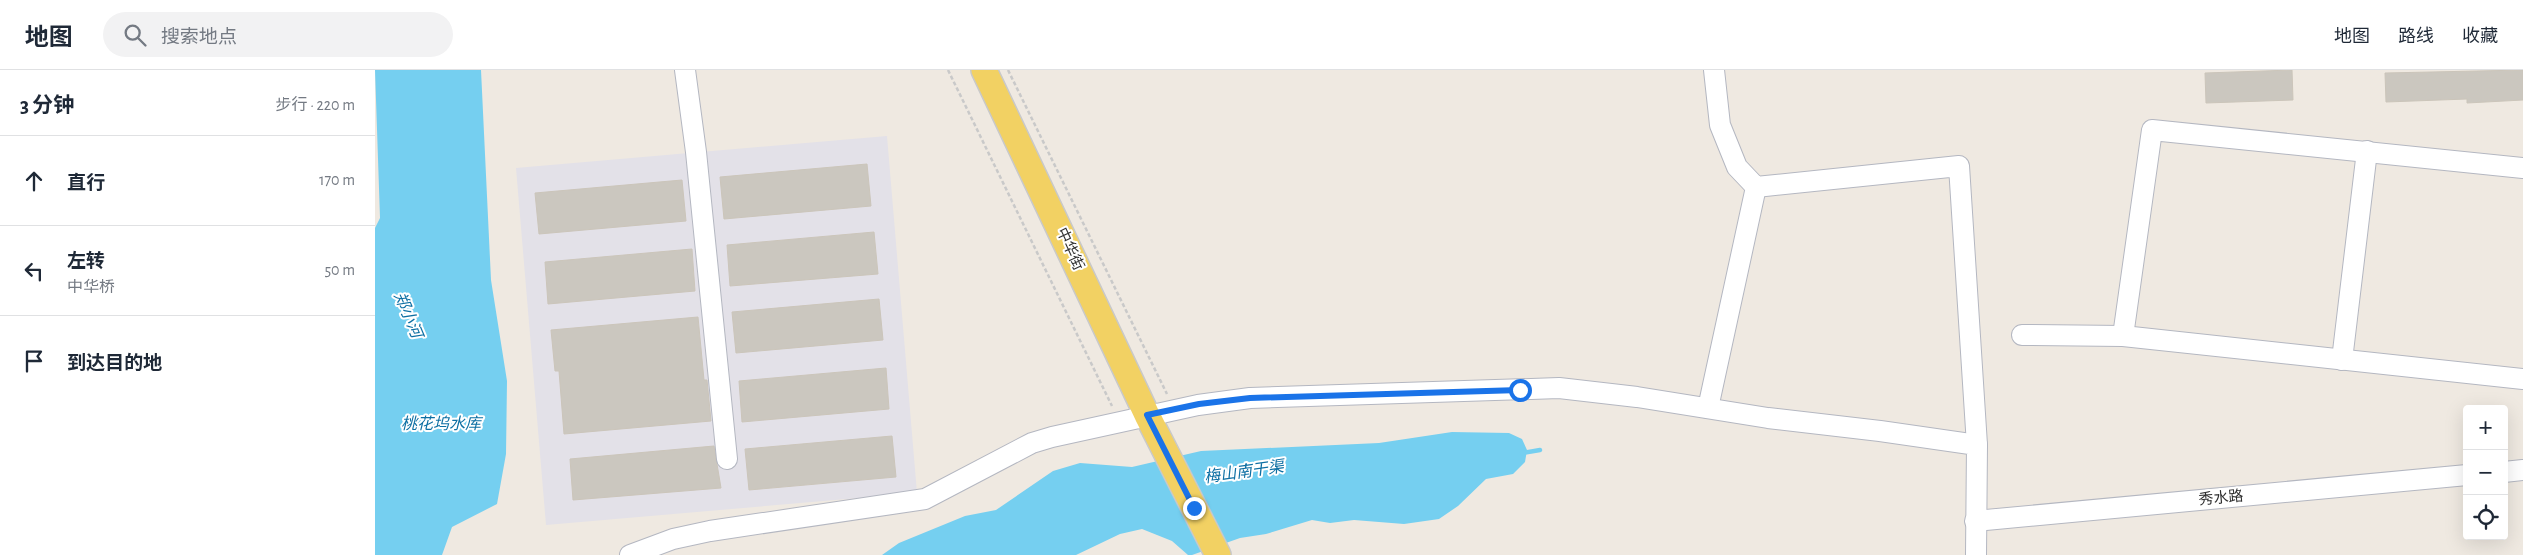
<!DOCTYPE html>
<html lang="zh">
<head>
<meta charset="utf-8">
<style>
  :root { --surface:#fff; --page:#f2f2f3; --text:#1f2937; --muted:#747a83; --line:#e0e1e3 }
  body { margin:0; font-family:"Alegreya Sans","Noto Sans SC",sans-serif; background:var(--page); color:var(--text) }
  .controls { position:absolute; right:15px; bottom:15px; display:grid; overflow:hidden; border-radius:5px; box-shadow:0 5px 20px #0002 }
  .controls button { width:45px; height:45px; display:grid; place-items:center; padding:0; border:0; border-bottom:1px solid var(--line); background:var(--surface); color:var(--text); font:25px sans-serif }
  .stop { position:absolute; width:15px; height:15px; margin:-11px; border:4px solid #1a73e8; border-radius:50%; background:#fff }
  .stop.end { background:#1a73e8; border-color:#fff; box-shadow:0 1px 5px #0008 }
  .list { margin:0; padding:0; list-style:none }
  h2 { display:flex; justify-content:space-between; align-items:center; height:65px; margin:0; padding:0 20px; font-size:21px }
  h2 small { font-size:16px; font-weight:400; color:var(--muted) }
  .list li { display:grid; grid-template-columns:32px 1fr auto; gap:15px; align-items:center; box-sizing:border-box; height:90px; padding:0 20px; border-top:1px solid var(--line) }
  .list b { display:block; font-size:19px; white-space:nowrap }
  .list p { margin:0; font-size:16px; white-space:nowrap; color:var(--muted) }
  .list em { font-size:16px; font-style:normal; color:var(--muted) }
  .icon { flex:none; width:28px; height:28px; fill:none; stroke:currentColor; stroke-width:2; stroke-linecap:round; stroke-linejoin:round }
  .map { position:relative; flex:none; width:2148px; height:485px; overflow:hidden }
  header { display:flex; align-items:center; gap:30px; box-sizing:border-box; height:70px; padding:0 25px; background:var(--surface); border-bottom:1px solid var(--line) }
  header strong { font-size:24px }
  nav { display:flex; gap:28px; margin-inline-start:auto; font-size:18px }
  .search { width:350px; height:45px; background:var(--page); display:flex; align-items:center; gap:12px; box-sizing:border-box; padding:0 18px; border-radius:28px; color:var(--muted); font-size:19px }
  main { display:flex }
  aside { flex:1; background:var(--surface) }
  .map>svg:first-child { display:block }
  .industrial { fill:#e3e1e8 }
  .water { fill:#75cff0 }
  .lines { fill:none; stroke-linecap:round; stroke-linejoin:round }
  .stream { stroke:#75cff0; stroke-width:4.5 }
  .building { fill:#cbc7bf; stroke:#cbc5ba }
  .minor-casing { stroke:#b4b7c1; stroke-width:22 }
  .major-casing { stroke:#c9c9c9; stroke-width:28 }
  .path { stroke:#c9c9c9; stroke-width:2.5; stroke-dasharray:4 2.5; stroke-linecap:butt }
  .minor { stroke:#fff; stroke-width:20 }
  .major { stroke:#f2d163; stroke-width:25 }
  .route { stroke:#1a73e8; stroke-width:6 }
  .labels { text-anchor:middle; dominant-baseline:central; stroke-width:4; stroke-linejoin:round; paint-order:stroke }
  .street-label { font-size:15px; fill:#2e2e2e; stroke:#fff }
  .water-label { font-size:16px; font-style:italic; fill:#0d6fa3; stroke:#fff }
</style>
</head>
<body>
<header>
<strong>地图</strong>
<div class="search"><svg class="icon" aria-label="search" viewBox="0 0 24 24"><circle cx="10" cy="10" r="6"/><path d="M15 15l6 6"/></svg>搜索地点</div>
<nav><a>地图</a><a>路线</a><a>收藏</a></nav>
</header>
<main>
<aside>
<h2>3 分钟<small>步行 · 220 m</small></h2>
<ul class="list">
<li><svg class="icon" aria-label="ahead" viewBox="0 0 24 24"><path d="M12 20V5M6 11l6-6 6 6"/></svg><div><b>直行</b></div><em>170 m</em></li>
<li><svg class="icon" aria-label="left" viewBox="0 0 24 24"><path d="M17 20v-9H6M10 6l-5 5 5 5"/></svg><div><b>左转</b><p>中华桥</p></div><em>50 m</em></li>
<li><svg class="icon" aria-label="arrive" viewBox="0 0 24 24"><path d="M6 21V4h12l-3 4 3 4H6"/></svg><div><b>到达目的地</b></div></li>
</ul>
</aside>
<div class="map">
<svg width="2148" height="485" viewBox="0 0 2148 485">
  <rect width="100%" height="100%" fill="#efe9e1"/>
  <path class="industrial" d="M512,66l30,357 -371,32 -30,-357z"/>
  <g class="water">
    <path d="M0,0h106l10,210 16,101 -1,73 -9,50 -45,23 -10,28h-67v-327l5,-10z"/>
    <path d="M1077,362l57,1 13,6 5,11 -2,12 -12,12 -27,5 -28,27 -19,13 -35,5 -50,-4 -24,3 -18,-3 -46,14 -26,4 -48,17h-4l-16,-14 -30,-12 -22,5 -44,21h-194l17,-12 66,-27 31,-6 57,-39 27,-8 52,4 69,-16 178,-8z"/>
  </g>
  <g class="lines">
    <path class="stream" d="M1147,383l18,-3"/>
  </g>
  <g class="building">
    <path d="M1917,0l1,30 -87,3 -1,-30z"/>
    <path d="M2148,0v30l-56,3v-4l-81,3 -1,-29z"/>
    <path d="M492,94l4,42 -147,13 -4,-42z"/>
    <path d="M307,110l4,41 -147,13 -4,-41z"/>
    <path d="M499,162l4,42 -148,12 -3,-41z"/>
    <path d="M317,179l3,42 -147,13 -3,-42z"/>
    <path d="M504,229l4,41 -147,13 -4,-41z"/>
    <path d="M323,247l6,63h3l4,41 -147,13 -5,-63h-4l-4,-41z"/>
    <path d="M511,298l3,41 -147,13 -3,-41z"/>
    <path d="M517,366l4,41 -147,13 -4,-41z"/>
    <path d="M339,376l7,42 -148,12 -3,-41z"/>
  </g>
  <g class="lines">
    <defs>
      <g id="minor">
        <path d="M310,0l11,82 31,307"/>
        <path d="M1339,0l6,55 17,42 19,20 203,-21 18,279"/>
        <path d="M1647,265l101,1 400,43"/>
        <path d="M1748,266l29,-206 371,38"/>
        <path d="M1967,290l25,-209"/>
        <path d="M1333,338l48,-221"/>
        <path d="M2129,402l19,-2"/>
        <path d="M1600,451l492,-46"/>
        <path d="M255,485l43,-16 37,-8 215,-32 107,-56 20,-6 146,-32 52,-7 309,-10 78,9 131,21 112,13 97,14 -1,110"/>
      </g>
      <path id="major" d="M609,0l163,345 71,140"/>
    </defs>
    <use href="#minor" class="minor-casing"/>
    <use href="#major" class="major-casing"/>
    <g class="path">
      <path d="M573,0l164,336"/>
      <path d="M633,0l159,324"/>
    </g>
    <use href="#minor" class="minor"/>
    <use href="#major" class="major"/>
  </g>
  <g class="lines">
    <path class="route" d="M819,438l-47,-93 52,-11 51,-6 270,-8"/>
  </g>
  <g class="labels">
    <g class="street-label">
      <text transform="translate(695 179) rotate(65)">中华街</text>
      <text transform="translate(1846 428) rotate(-5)">秀水路</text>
    </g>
    <g class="water-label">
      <text transform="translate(33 245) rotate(67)">郑小河</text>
      <text x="66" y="354">桃花坞水库</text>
      <text transform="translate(869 402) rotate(-8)">梅山南干渠</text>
    </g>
  </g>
</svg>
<div class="controls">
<button>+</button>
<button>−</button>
<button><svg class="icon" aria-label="locate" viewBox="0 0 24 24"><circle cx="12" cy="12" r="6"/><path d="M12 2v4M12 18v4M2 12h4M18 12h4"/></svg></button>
</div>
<div class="stop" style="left:1145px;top:320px"></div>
<div class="stop end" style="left:819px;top:438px"></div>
</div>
</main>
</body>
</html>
